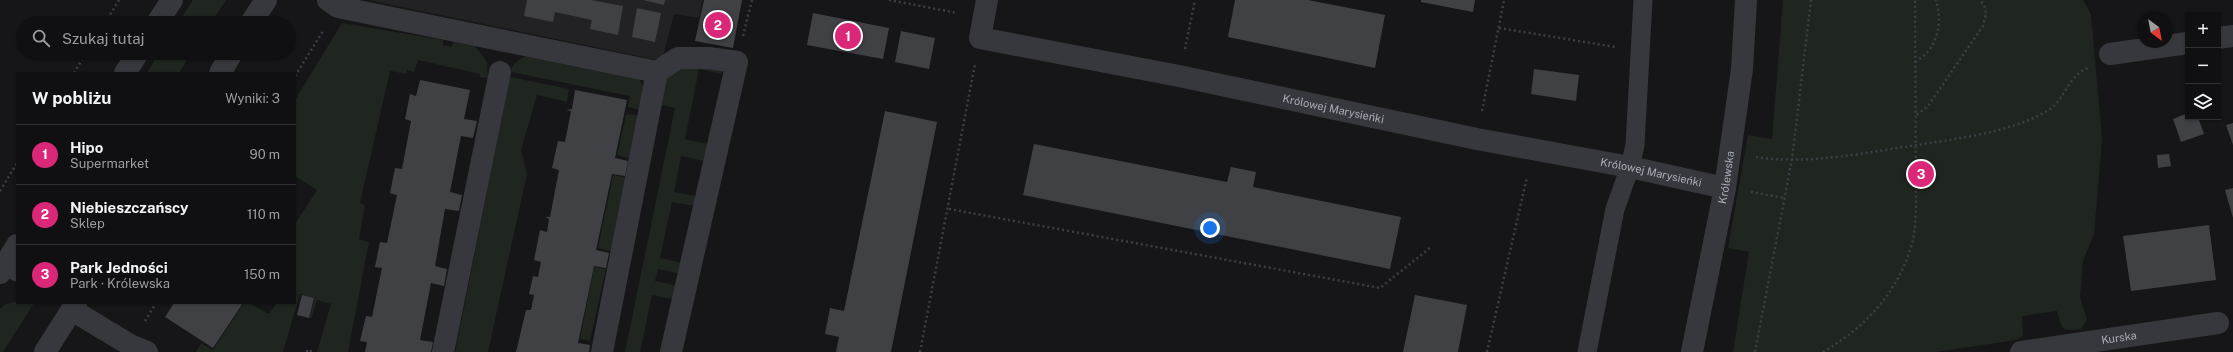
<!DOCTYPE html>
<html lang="pl">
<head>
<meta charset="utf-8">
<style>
  :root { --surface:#101012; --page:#1e1e20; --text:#f1f3f6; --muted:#9c9d9f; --line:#303032; --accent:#db2777 }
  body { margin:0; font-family:"Public Sans",sans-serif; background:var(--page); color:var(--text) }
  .controls { position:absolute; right:12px; top:12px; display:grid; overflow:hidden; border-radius:0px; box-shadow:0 1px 3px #0004 }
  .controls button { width:36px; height:36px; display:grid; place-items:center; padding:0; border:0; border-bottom:1px solid var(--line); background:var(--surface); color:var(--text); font:20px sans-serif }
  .compass { position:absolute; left:2137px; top:12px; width:36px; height:36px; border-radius:50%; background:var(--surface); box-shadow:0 1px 3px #0004; rotate:148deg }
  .you { position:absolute; left:1210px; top:228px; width:14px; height:14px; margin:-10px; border:3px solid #fff; border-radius:50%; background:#1a73e8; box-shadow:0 0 0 6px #1a73e833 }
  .badge { display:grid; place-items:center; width:26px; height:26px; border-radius:50%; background:var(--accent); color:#fff; font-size:13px; font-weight:700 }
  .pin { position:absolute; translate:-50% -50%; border:2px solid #fff; box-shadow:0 1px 4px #0006 }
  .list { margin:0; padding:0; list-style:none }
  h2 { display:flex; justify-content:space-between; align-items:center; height:52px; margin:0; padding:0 16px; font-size:17px }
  h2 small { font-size:13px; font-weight:400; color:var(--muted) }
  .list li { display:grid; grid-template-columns:26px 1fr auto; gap:12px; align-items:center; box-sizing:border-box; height:60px; padding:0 16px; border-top:1px solid var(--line) }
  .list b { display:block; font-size:15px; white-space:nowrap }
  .list p { margin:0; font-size:13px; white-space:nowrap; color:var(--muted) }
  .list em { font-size:13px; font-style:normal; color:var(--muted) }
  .icon { flex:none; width:22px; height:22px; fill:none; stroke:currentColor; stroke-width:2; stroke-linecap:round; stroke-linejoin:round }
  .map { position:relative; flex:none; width:2233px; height:352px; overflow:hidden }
  .search { position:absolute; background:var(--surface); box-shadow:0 1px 3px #0004; left:16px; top:16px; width:280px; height:44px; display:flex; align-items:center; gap:10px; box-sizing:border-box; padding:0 14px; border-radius:22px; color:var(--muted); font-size:15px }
  .panel { position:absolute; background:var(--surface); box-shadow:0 1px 3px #0004; left:16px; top:72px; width:280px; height:232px; border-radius:0px }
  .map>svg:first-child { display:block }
  .built { fill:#222225 }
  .green { fill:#1e261f }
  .building { fill:#404145 }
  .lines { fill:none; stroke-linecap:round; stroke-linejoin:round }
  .path { stroke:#3d3f44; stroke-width:2.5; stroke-dasharray:2 3; stroke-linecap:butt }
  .lane { stroke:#37383d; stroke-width:19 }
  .street { stroke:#37383d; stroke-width:22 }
  .labels { text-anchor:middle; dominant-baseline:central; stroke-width:3; stroke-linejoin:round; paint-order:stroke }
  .street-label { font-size:11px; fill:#a8adb8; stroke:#111113 }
</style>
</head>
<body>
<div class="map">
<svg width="2233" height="352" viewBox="0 0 2233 352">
  <rect width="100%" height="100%" fill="#161618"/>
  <path class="built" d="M368,0h334l-3,18 -25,-4 -12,47z"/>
  <g class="green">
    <path d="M193,0h33l-15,23h-33z"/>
    <path d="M1783,0h300l8,14 11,125 -8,95 -11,27 -3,36 7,23 -6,9c-20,3 -19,0 -24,-18l-35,5 1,20 -7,4 -80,12h-203l16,-100 -21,-4 20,-113 24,4z"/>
    <path d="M342,23l101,17v5l9,2 1,-5 22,4 12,16 1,16 -8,-1v-3l-62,-14 -4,12 -7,-2v4l-17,-3 -30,132 5,2 -6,34 10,3 -21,110h-31l14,-48 -14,-4 -6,19 -2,-1 6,-20 -15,-4 -17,58h-87l5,-9 12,7 31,-47h5l20,11 8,-11h18v-79l22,-34 -22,-14v-76z"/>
    <path d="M159,53h32l-12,20h-32z"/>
    <path d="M528,54l105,19c15,14 11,19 8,37l-13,-3 2,-11 -119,-24c0,-9 10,-13 17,-18z"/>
    <path d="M673,69h50l-1,5 -23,-5 -14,70 23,5 -4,17 -23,-5 -7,36 23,4 -2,10 -23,-4 -12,56 23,5 -2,11 -23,-5 -3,12 24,5 -3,14 -24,-5 -12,57h-15l50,-244 -14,-3 4,-28z"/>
    <path d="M510,77l59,12 -2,13 -30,-7 -16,55 6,24 -39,178h-33z"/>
    <path d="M631,114l8,2 -7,43 -15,-4 9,-40z"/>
    <path d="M613,175l12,2 1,-2 -13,77 -15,-4z"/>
    <path d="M594,267l12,2 -16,72 -10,-2z"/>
    <path d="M17,301v2h17l-31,49h-3v-43l4,-4z"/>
  </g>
  <g class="building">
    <path d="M527,0h64l32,6 -5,29 -28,-6 2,-9 -37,-8 -2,10 -29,-6z"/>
    <path d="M643,0h22l-1,5z"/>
    <path d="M704,0h38l-9,48 -38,-7z"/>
    <path d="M1235,0h73l77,15 -10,53 -147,-31z"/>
    <path d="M1421,0h54l-2,12 -52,-10z"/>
    <path d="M637,8l24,5 -6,29 -23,-5z"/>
    <path d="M813,13l76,15 -6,31 -76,-14z"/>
    <path d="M901,31l34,7 -6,31 -34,-7z"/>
    <path d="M1534,69l45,6 -3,26 -45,-7z"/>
    <path d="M420,80l50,10 -6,29 13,2 -4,17 -12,-2 -11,56 12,3 -3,16 -14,-2 -10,57 12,3 -3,17 -13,-3 -11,57 13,2 -2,10h-66l2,-10 -7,-1 6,-25 6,1 10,-49 -7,-1 5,-25 7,1 10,-48 -7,-2 5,-25 7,1 9,-48 -6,-2 5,-25 6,2z"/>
    <path d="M575,90l52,10 -12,58 13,3 -3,15 -13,-2 -16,76 13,3 -3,15 -12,-2 -16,77 12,2 -1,7h-73l10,-42h5l3,-15 -5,-1 4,-18 5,1 3,-15 -7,-2 6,-30 7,2 2,-13 -4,-2h5l9,-47 -7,-2 6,-27 7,1 6,-31 -5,-1 6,-1z"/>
    <path d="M885,111l52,11 -46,230h-55l3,-15 -14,-3 5,-26 14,3z"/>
    <path d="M2188,113v4h10l6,17 -23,8 -8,-23z"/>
    <path d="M2233,123v22l-7,-20z"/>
    <path d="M1034,144l193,38 4,-15 25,5 -3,15 148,30 -11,52 -367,-74z"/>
    <path d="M2169,154l2,12 -13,2 -1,-13z"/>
    <path d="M2233,188v30l-8,-28z"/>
    <path d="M2209,225l7,55 -85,11 -8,-55z"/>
    <path d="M302,295l12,3 -5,20 -12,-3z"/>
    <path d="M1415,295l52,10 -9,47h-55z"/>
    <path d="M174,303h69l-30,45 -48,-31z"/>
  </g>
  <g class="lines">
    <g class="path">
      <path d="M889,0l68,13"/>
      <path d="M105,23l14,-23"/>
      <path d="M1499,28l116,19"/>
      <path d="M743,36l9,-36"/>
      <path d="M1185,49l10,-49"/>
      <path d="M1915,62c23,-13 28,-39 21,-62"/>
      <path d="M74,73l12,-20"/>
      <path d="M295,76l28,-45"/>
      <path d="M1482,111l22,-111"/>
      <path d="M1917,115l11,-9 55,-80c3,-11 5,-17 -3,-26"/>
      <path d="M1756,157c52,8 108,-4 160,-12 40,-6 96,-13 131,-34 18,-10 21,-36 41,-43"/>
      <path d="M0,191l17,-28"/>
      <path d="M1751,192l34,6"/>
      <path d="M949,209l431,79 51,-41"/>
      <path d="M145,321l11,-18"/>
      <path d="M307,352v-2l7,2"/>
      <path d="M920,352l55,-288"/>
      <path d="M1487,352l40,-175"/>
      <path d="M1755,352l37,-193 19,-159"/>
      <path d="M1823,352c43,-25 75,-60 89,-108 3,-11 3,-23 4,-34l-1,-210"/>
    </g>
    <g class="lane">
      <path d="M5,264l12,8"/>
      <path d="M1587,352l28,-143 15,-42 5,-22 8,-145"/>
    </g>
    <g class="street">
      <path d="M328,0l10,7 319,65 -55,280"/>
      <path id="s1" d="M987,0l-7,38 199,38 298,63 153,28 95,21"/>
      <path d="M157,23l15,-23"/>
      <path d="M251,23l15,-23"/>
      <path d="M2218,38l15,-2"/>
      <path d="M2110,54l78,-11"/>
      <path d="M657,72l21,-14h31l28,4 -66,290"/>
      <path d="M125,73l13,-20"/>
      <path d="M220,73l12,-20"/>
      <path d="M0,273l17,-28"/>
      <path d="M72,310l58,35 17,7"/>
      <path d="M45,352l31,-49"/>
      <path d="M443,352l57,-280"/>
      <path id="s2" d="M1692,352l33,-164 17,-119 4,-69"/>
      <path id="s3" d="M2021,352l197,-29"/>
    </g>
  </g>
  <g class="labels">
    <g class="street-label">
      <text stroke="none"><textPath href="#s1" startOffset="399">Królowej Marysieńki</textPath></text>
      <text stroke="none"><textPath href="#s1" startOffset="723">Królowej Marysieńki</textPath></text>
      <text stroke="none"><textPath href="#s2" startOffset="178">Królewska</textPath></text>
      <text stroke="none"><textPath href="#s3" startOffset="99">Kurska</textPath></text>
    </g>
  </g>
</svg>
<div class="controls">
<button>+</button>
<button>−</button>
<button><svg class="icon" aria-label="layers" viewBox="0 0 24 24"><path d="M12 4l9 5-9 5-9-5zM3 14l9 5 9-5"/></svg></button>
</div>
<svg class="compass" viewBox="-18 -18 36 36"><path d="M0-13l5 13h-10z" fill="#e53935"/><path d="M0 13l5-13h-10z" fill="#9c9d9f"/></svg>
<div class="you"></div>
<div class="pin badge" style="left:848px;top:36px">1</div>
<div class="pin badge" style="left:718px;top:25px">2</div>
<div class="pin badge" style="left:1921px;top:174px">3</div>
<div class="search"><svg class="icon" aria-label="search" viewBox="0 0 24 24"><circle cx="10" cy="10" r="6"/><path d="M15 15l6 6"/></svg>Szukaj tutaj</div>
<section class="panel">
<h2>W pobliżu<small>Wyniki: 3</small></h2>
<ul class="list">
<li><span class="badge">1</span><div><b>Hipo</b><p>Supermarket</p></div><em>90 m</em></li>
<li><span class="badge">2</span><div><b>Niebieszczańscy</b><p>Sklep</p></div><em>110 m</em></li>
<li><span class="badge">3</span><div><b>Park Jedności</b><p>Park · Królewska</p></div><em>150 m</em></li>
</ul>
</section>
</div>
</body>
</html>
